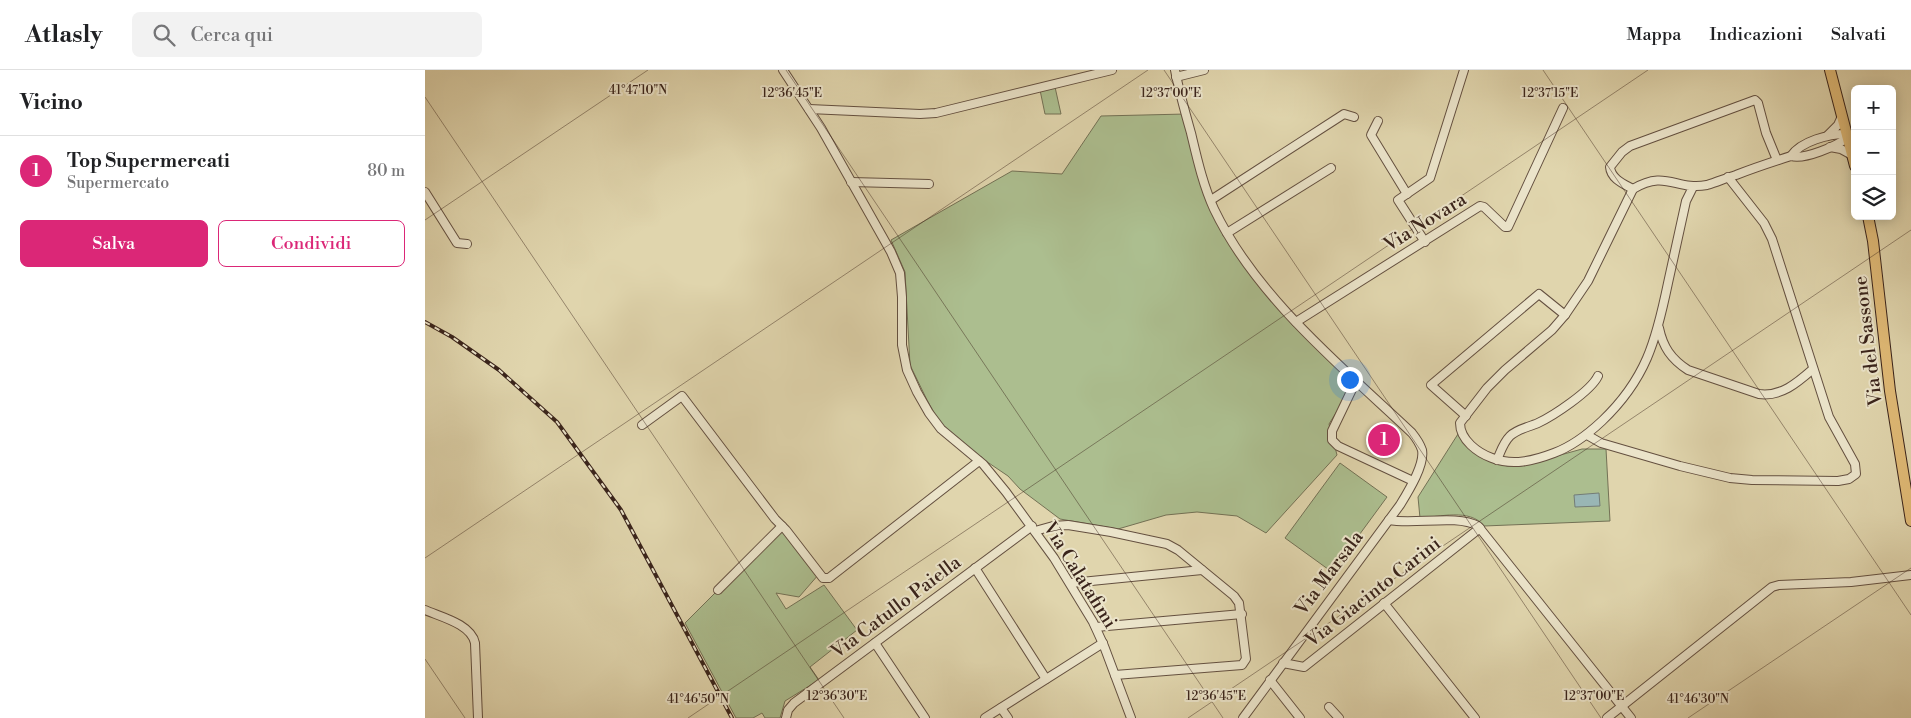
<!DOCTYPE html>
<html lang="it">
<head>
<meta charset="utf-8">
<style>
  :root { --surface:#fff; --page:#f2f2f2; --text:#202124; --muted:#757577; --line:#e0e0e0; --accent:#db2777 }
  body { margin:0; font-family:"Libre Bodoni",serif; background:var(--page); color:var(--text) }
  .controls { position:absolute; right:15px; top:15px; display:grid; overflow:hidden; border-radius:8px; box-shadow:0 2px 12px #0003 }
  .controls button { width:45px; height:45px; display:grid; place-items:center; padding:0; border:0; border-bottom:1px solid var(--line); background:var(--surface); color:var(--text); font:25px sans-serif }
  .you { position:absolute; left:924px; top:309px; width:18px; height:18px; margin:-12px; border:4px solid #fff; border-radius:50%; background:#1a73e8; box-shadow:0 0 0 8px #1a73e833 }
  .badge { display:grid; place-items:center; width:32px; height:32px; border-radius:50%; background:var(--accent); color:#fff; font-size:16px; font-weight:700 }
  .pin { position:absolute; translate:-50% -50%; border:2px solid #fff; box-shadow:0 1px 5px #0006 }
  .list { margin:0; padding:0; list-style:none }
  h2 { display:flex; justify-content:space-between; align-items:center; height:65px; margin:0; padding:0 20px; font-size:21px }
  h2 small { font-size:16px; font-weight:400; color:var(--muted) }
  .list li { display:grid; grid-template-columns:32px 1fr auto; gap:15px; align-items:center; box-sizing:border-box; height:70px; padding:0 20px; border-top:1px solid var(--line) }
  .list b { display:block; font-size:19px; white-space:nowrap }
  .list p { margin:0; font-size:16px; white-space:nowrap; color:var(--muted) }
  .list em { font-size:16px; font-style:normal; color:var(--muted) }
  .actions { display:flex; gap:10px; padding:15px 20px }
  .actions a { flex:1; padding:11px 0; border:1px solid var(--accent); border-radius:8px; text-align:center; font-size:18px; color:var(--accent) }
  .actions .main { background:var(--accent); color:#fff }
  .icon { flex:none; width:28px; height:28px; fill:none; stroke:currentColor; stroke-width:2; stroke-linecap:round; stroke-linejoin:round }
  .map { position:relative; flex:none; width:1486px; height:648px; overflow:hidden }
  header { display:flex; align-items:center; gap:30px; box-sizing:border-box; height:70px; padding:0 25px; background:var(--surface); border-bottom:1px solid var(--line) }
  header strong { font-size:24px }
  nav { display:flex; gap:28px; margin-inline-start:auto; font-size:18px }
  .search { width:350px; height:45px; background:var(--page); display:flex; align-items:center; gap:12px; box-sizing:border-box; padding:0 18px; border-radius:8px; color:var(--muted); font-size:19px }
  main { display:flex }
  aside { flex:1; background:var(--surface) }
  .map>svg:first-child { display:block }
  .green { fill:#acbe8f; stroke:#737155 }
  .water { fill:#99b6b5; stroke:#737c77 }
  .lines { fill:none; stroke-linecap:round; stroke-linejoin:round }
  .minor-casing { stroke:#645040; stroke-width:10 }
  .major-casing { stroke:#3a241b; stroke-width:12 }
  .minor { stroke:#ebe4ca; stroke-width:8 }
  .major { stroke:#e0ba76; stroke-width:10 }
  .rail-casing { stroke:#3a241b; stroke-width:4 }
  .rail { stroke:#ebe4ca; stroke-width:2; stroke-dasharray:5.5; stroke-linecap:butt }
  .ticks { fill:none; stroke:#3a241b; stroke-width:1; stroke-opacity:0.45 }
  .labels { text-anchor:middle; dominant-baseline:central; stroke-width:4; stroke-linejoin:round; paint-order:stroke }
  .street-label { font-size:19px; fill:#3a241b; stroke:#ebe4ca }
  .ticks-label { font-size:12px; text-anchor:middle; fill:#3a241b; stroke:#ebe4ca; stroke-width:4; stroke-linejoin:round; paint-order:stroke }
</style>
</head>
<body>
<header>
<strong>Atlasly</strong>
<div class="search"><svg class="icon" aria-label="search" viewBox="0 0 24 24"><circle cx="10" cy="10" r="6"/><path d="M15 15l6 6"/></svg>Cerca qui</div>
<nav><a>Mappa</a><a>Indicazioni</a><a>Salvati</a></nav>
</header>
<main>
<aside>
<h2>Vicino<small></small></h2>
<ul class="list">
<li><span class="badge">1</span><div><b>Top Supermercati</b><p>Supermercato</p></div><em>80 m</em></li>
</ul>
<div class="actions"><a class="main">Salva</a><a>Condividi</a></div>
</aside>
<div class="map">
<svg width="1486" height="648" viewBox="0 0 1486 648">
  <rect width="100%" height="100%" fill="#e0d5ad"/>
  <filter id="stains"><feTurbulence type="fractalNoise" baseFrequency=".004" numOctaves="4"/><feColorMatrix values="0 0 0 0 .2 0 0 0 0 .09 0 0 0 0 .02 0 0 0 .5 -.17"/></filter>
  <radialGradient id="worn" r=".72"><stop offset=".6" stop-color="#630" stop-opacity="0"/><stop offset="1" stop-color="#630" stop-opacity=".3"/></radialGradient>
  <g class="green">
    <path d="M630,17l6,27h-16l-5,-24z"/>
    <path d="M761,44l25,86 40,68 105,113 -27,43 8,31 -71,78 -29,-17 -40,-4 -31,3 -48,14 -58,-10 -40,-30 -12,-13 -62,-42 -19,-34 -17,-35 -5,-93 -14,-32 121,-69 50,3 39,-58z"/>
    <path d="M1033,364l32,27 17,5h14l61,-17h24l4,72 -126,5c-14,-18 -45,-9 -64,-8l-2,-21z"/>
    <path d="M915,393l47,34 -55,75 -47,-34z"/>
    <path d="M357,456l37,48 -20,23 -23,-4 10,16 38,-24 33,45 -47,37 9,13 -34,21 -5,17h-15l-3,-5 -9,5h-17l-51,-95z"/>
  </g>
  <path class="water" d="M1174,423l1,13 -25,1 -1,-12z"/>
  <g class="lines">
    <defs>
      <g id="minor">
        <path d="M358,0l38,58 70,124 9,21 2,24v48l5,25 10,22 12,21 12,16 42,35 23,28 48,66 39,64 11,24 27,72"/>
        <path d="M750,0c4,21 10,42 16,63 6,25 12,52 23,76 42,88 128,158 198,224 4,5 8,11 10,17 3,15 -14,42 -22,55l-157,213"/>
        <path d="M751,7l28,-7"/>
        <path d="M384,39l111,5 16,-1 176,-43"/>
        <path d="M953,51l-7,14 36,59"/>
        <path d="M1402,66l11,-11 4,-9"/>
        <path d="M1405,77l11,2 11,6"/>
        <path d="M1366,86c10,-15 38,-22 55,-22"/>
        <path d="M426,112l78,2"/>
        <path d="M1268,117l-7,14c-6,28 -12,55 -18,82 -12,58 -22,96 -66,138 -15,14 -29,25 -48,32 -21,8 -41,13 -62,5 -14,-5 -32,-18 -32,-35l27,-35 18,-18 47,-40 13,-15 23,-34 45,-92c33,-20 43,2 74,-4 10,-3 19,-7 29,-10 18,-7 36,-13 55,-19 14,4 45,-10 56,-18"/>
        <path d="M1208,119c-9,-5 -22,-10 -23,-22l12,-15 8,-6 125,-46 3,3 8,30 11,27"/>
        <path d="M0,122l32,51 10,1"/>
        <path d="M786,130l133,-86 10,3"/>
        <path d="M802,163l104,-65"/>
        <path d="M1000,172l-27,-42 32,-22 34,-108"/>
        <path d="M871,252l184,-116 4,1 21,20h3l55,-119"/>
        <path d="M1234,258c4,19 12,31 29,42l71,24c22,3 38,-11 54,-25"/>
        <path d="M931,311l-24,50v9l6,6 75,35"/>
        <path d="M1041,346l-35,-31 108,-91 26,21"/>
        <path d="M217,355l40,-29 93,123 11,11 37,48h6l150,-117"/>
        <path d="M1162,365l14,8 79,23 50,12 22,2 86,1 11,-2 7,-5 -1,-10 -26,-47 -57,-178 -8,-16 -36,-46"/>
        <path d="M1072,390c4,-9 6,-17 13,-24 7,-7 19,-9 28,-13 15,-7 53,-32 60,-47"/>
        <path d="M964,450c25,5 68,-6 89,6l153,192"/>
        <path d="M610,461l18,-5 15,-1 43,7 56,12 11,6 56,46 5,7 7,56 -4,6 -127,10"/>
        <path d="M550,498l71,111"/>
        <path d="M646,513l131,-13"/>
        <path d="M293,520l64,-64"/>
        <path d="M959,533l91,115"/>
        <path d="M0,540c16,7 46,14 50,33l3,75"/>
        <path d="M671,557l146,-13"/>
        <path d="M450,573l50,75"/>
        <path d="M858,593l21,4 176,-139"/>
        <path d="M845,610l30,38"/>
        <path d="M904,637l10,11"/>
        <path d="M576,638l7,10"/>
        <path d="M361,648l2,-8 6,-7 238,-177"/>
        <path d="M560,648l118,-75"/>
        <path d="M1182,648l165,-131 7,-2 72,-3 60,-7"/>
      </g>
      <g id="major">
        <path d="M1405,0l25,96"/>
        <path d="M1443,146l5,25 17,150 21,130"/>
      </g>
    </defs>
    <use href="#minor" class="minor-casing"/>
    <use href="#major" class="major-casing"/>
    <use href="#minor" class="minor"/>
    <use href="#major" class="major"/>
    <defs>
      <path id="rail" d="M0,252l27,15 47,33 58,52 64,88 111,208"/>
    </defs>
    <use href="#rail" class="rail-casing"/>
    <use href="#rail" class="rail"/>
  </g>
  <path class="ticks" d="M361,0l437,648M739,0l437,648M1118,0l368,545M0,27l419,621M0,150l223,-150M0,488l723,-488M0,589l40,59M263,648l960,-648M763,648l723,-488M1263,648l223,-150"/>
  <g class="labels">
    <g class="street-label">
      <text transform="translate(1000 152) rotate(-32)">Via Novara</text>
      <text transform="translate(1443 271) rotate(-97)">Via del Sassone</text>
      <text transform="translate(904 503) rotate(-53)">Via Marsala</text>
      <text transform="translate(655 505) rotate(58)">Via Calatafimi</text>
      <text transform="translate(948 522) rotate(-38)">Via Giacinto Carini</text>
      <text transform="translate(471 537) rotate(-37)">Via Catullo Paiella</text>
    </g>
  </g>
  <g class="ticks-label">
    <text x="213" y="24">41°47'10"N</text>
    <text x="367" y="27">12°36'45"E</text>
    <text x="746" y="27">12°37'00"E</text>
    <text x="1125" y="27">12°37'15"E</text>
    <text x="412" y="630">12°36'30"E</text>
    <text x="791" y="630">12°36'45"E</text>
    <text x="1169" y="630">12°37'00"E</text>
    <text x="273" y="633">41°46'50"N</text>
    <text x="1273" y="633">41°46'30"N</text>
  </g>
  <rect width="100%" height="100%" filter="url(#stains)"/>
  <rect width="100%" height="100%" fill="url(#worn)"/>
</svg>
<div class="controls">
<button>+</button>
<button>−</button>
<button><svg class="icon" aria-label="layers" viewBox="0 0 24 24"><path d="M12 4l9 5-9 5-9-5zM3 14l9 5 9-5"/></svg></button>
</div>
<div class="you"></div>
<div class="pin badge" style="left:959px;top:370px">1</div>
</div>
</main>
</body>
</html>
